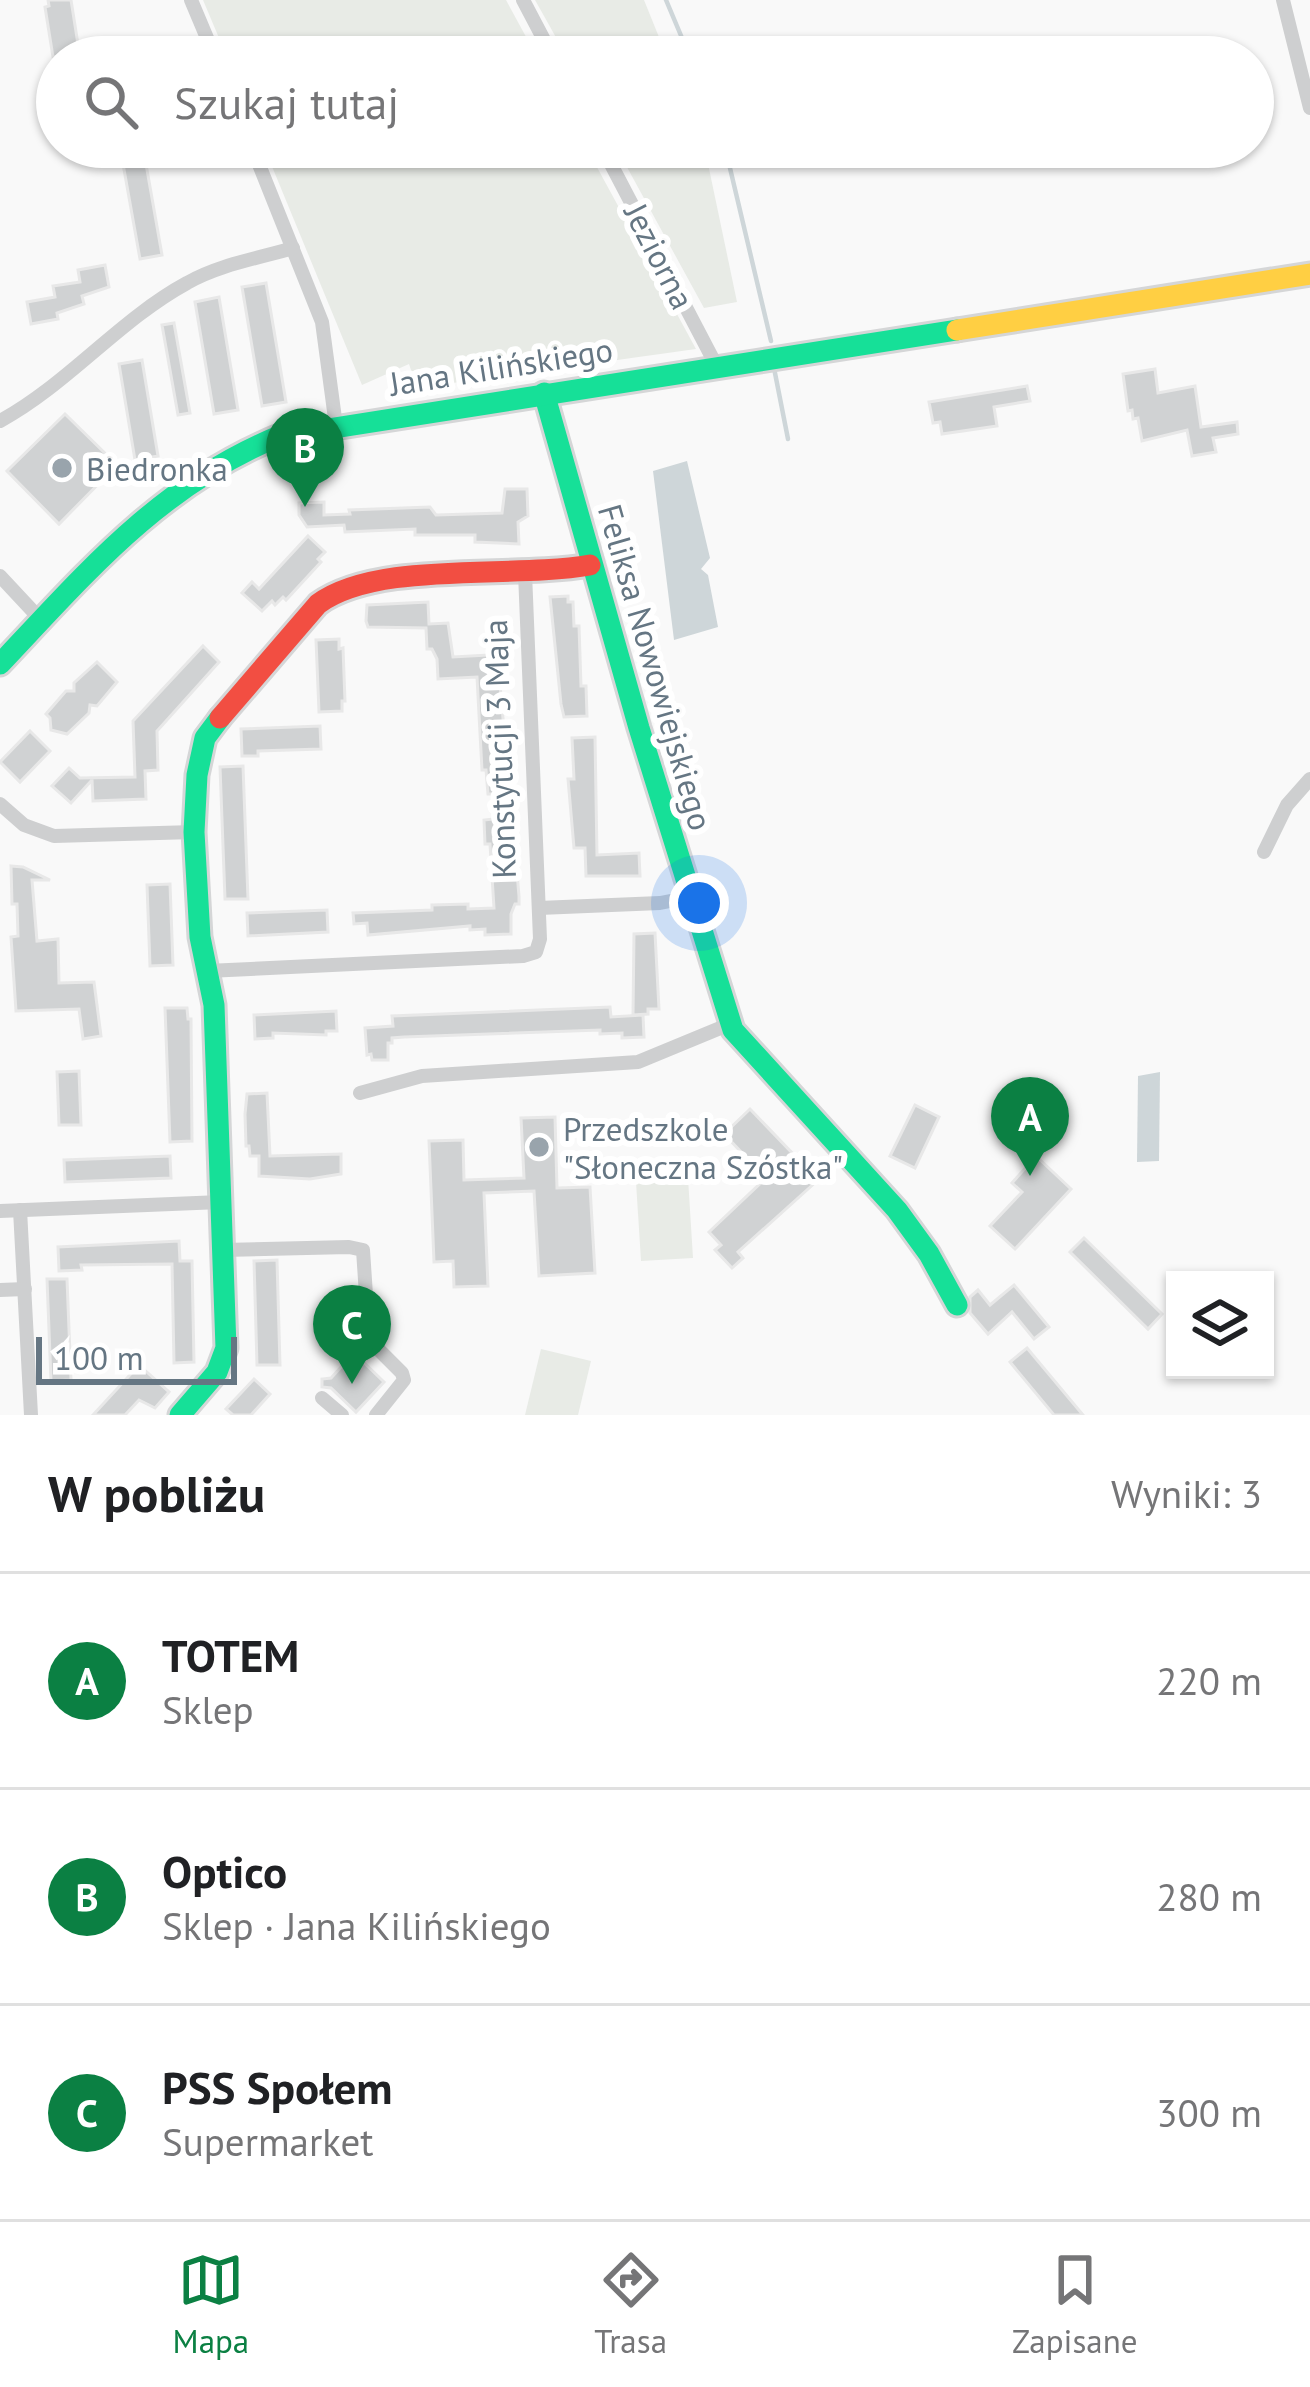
<!DOCTYPE html>
<html lang="pl">
<head>
<meta charset="utf-8">
<style>
  :root { --surface:#fff; --page:#f2f2f2; --text:#202124; --muted:#757577; --line:#e0e0e0; --accent:#0b8043 }
  body { margin:0; font-family:"PT Sans",sans-serif; background:var(--page); color:var(--text) }
  .controls { position:absolute; right:36px; bottom:36px; display:grid; overflow:hidden; border-radius:0px; box-shadow:0 3px 9px #0004 }
  .controls button { width:108px; height:108px; display:grid; place-items:center; padding:0; border:0; border-bottom:3px solid var(--line); background:var(--surface); color:var(--text); font:60px sans-serif }
  .scale { position:absolute; left:36px; bottom:30px; width:201px; box-sizing:border-box; padding-left:12px; border:6px solid #657683; border-top:0; font-size:33px; line-height:42px; white-space:nowrap; color:#657683; -webkit-text-stroke:9px #fff; paint-order:stroke }
  .you { position:absolute; left:699px; top:903px; width:42px; height:42px; margin:-30px; border:9px solid #fff; border-radius:50%; background:#1a73e8; box-shadow:0 0 0 18px #1a73e833 }
  .badge { display:grid; place-items:center; width:78px; height:78px; border-radius:50%; background:var(--accent); color:#fff; font-size:39px; font-weight:700 }
  .pin { position:absolute; translate:-50% -99px; filter:drop-shadow(0 3px 6px #0008) }
  .pin::after { content:''; position:absolute; top:63px; width:42px; height:36px; background:inherit; clip-path:polygon(0 0,100% 0,50% 100%) }
  .list { margin:0; padding:0; list-style:none }
  h2 { display:flex; justify-content:space-between; align-items:center; height:156px; margin:0; padding:0 48px; font-size:51px }
  h2 small { font-size:39px; font-weight:400; color:var(--muted) }
  .list li { display:grid; grid-template-columns:78px 1fr auto; gap:36px; align-items:center; box-sizing:border-box; height:216px; padding:0 48px; border-top:3px solid var(--line) }
  .list b { display:block; font-size:45px; white-space:nowrap }
  .list p { margin:0; font-size:39px; white-space:nowrap; color:var(--muted) }
  .list em { font-size:39px; font-style:normal; color:var(--muted) }
  .icon { flex:none; width:66px; height:66px; fill:none; stroke:currentColor; stroke-width:2; stroke-linecap:round; stroke-linejoin:round }
  .map { position:relative; flex:none; width:1310px; height:1415px; overflow:hidden }
  .search { position:absolute; background:var(--surface); box-shadow:0 3px 9px #0004; left:36px; right:36px; top:36px; height:132px; display:flex; align-items:center; gap:30px; box-sizing:border-box; padding:0 42px; border-radius:66px; color:var(--muted); font-size:45px }
  .sheet { height:804px; background:var(--surface) }
  nav { display:flex; justify-content:space-around; align-items:center; box-sizing:border-box; height:168px; border-top:3px solid var(--line); background:var(--surface); font-size:33px; color:var(--muted) }
  nav a { display:grid; justify-items:center; gap:6px }
  nav .on { color:var(--accent) }
  .map>svg:first-child { display:block }
  .green { fill:#e8ebe6 }
  .water { fill:#ced6d9 }
  .lines { fill:none; stroke-linecap:round; stroke-linejoin:round }
  .stream { stroke:#ced6d9; stroke-width:4.5 }
  .building { fill:#d0d2d3; stroke:#e8e8e8; stroke-width:3 }
  .fast-casing { stroke:#d5d6d7; stroke-width:27 }
  .slow-casing { stroke:#d5d6d7; stroke-width:27 }
  .jam-casing { stroke:#d5d6d7; stroke-width:27 }
  .street { stroke:#cecfd0; stroke-width:14 }
  .fast { stroke:#16e098; stroke-width:21 }
  .slow { stroke:#ffcf43; stroke-width:21 }
  .jam { stroke:#f24e42; stroke-width:21 }
  .poi-dot { fill:#99a4ac; stroke:#fff; stroke-width:4.5 }
  .labels { text-anchor:middle; dominant-baseline:central; stroke-width:12; stroke-linejoin:round; paint-order:stroke }
  .street-label { font-size:33px; fill:#657683; stroke:#fff }
  .poi-label { font-size:33px; fill:#657683; stroke:#fff; text-anchor:start }
</style>
</head>
<body>
<div class="map">
<svg width="1310" height="1415" viewBox="0 0 1310 1415">
  <rect width="100%" height="100%" fill="#f9f9f9"/>
  <g class="green">
    <path d="M203,0h303l31,57h-310z"/>
    <path d="M535,0h109l23,57h-100z"/>
    <path d="M264,147h322l110,202 -279,39 -8,-24 -47,21z"/>
    <path d="M616,147h84l-9,5 5,11 11,-4 30,143 -33,6z"/>
    <path d="M687,1162l6,96 -52,3 -6,-95z"/>
    <path d="M541,1349l50,12 -13,54h-53z"/>
  </g>
  <g class="water">
    <path d="M687,461l23,97 -9,11 7,6 10,52 -44,13 -21,-169z"/>
    <path d="M1160,1072l-1,89 -22,1 1,-86z"/>
  </g>
  <g class="lines">
    <g class="stream">
      <path d="M666,0l24,57"/>
      <path d="M725,147l46,194"/>
      <path d="M774,368l14,71"/>
    </g>
  </g>
  <g class="building">
    <path d="M48,0h23l9,57h-27l-8,-50 4,-1z"/>
    <path d="M120,147h23l19,108 -22,4z"/>
    <path d="M105,265l4,22 -27,9 2,8 -27,9 1,6 -27,5 -4,-22 28,-5 -2,-11 27,-4 -2,-12z"/>
    <path d="M266,283l20,119 -24,4 -20,-119z"/>
    <path d="M219,297l19,113 -24,4 -19,-112z"/>
    <path d="M174,323l16,90 -12,2 -16,-90z"/>
    <path d="M142,360l16,96 -23,4 -16,-96z"/>
    <path d="M1155,369l3,24 37,-7 6,41 36,-5 1,12 -25,4 3,14 -24,4 -5,-26 -45,11 -4,-23 -5,1 -1,-9 -4,1 -5,-37z"/>
    <path d="M1027,386l3,15 -36,6 3,19 -55,8 -2,-12 -7,1 -4,-21z"/>
    <path d="M65,414l52,51 -58,59 -52,-53z"/>
    <path d="M505,489h22l1,27 -10,6 1,22 -44,-2v-7h-60v-6l-70,3 -1,-7 -37,2 -8,-12v-12l25,-1v13l26,-1 -1,-4 81,-3 6,8 66,-2z"/>
    <path d="M308,536l17,16 -7,7 3,3 -35,38 -3,-3 -8,8 -3,-4 -10,10 -20,-18 10,-11 7,7z"/>
    <path d="M568,596v6h5l1,24h5l2,60h5l1,30 -23,1 -3,-13 -11,-107z"/>
    <path d="M428,602l1,22 19,-1 5,34 35,-2 1,20 7,4v6l4,-1 10,115h-5l2,32h3l3,30h3l3,35v8h-4l-4,10v20l-26,1v-6l-15,1v-4l-102,9 -1,-12 -13,1 -1,-11 79,-3v-5l36,-1v5l26,-1 -4,-64h-5l-1,-24 10,-1 -1,-25h-5l-2,-24h-4l-5,-93 -39,2 -1,-20 -5,-10h-5l-1,-21 -58,-1 -2,-6 1,-16z"/>
    <path d="M339,639v10l4,-1 2,53h-3v10l-23,1 -3,-72z"/>
    <path d="M203,646l16,16 -62,69 1,39 -13,1 1,28 -53,2 -1,-21 -21,23 -19,-17 17,-18 11,10 55,-1 -2,-56z"/>
    <path d="M97,662l20,20 -20,24 -7,-1 -1,8 -22,21 -16,-4 -1,-12 -4,-4 20,-23h8v-8z"/>
    <path d="M320,726l1,23 -63,2v5h-16l-1,-27z"/>
    <path d="M30,731l20,20 -30,31 -20,-20z"/>
    <path d="M595,737l2,118 42,-2 1,23h-54l-1,-28h-11l-6,-69h6l-2,-41z"/>
    <path d="M243,766l5,133h-23l-5,-132z"/>
    <path d="M11,866l12,1 27,13h-18l5,61 21,-2 1,44 35,-1 7,54 -18,3 -4,-30 -63,2 -5,-74 7,-1 -1,-32h-5z"/>
    <path d="M170,884l3,81 -23,1 -3,-81z"/>
    <path d="M327,910l1,22 -80,4 -1,-23z"/>
    <path d="M655,933l4,76h-11v5l-15,1 1,-81z"/>
    <path d="M610,1007l1,10 32,-2 1,22 -22,1v-5l-22,1v-4l-196,7 -12,1v5h-4v17h-16l-1,-6 -4,1 -2,-27 28,-2 -1,-10z"/>
    <path d="M165,1008h22l1,11h3l1,122 -22,1z"/>
    <path d="M336,1011l1,20h-11v4l-53,-2v5l-18,1 -1,-24z"/>
    <path d="M79,1071l2,54h-22l-2,-53z"/>
    <path d="M267,1093l3,63 71,-2v20l-31,5 -51,-3v-20h-9l-1,-10h-3l-1,-32 2,-20z"/>
    <path d="M915,1105l24,12 -24,51 -25,-12z"/>
    <path d="M750,1109l68,71 -80,72 5,6 -11,10 -17,-18 6,-5 -12,-13 57,-54 -42,-44z"/>
    <path d="M555,1117l2,71 33,-1 5,86 -56,3 -5,-85 -50,2 4,93 -34,1 -1,-26 -19,1 -5,-121 34,-1 1,40 60,-2 -3,-60z"/>
    <path d="M170,1156l1,22 -106,4 -1,-22z"/>
    <path d="M1036,1156l35,33 -56,60 -25,-23 32,-34 -10,-9z"/>
    <path d="M1084,1238l78,76 -14,15 -78,-77z"/>
    <path d="M179,1241l1,20h12l2,101 -20,1 -2,-99 -91,1 1,5 -23,1 -1,-24z"/>
    <path d="M277,1260l3,105h-23l-3,-104z"/>
    <path d="M47,1279h20l4,101 -20,1z"/>
    <path d="M1014,1285l35,42 -15,12 -22,-27 -24,22 -18,-21v-16l8,-7 12,15z"/>
    <path d="M1027,1348l56,67h-29l-44,-53z"/>
    <path d="M354,1353l30,29 -28,30 -25,-24 -9,-1v-8l9,-1z"/>
    <path d="M139,1365l30,27 -14,16 -16,-8 -14,15h-32z"/>
    <path d="M254,1379l16,15 -19,21h-18l-7,-6z"/>
  </g>
  <g class="lines">
    <defs>
      <g id="fast">
        <path d="M544,393l95,335 94,302 164,180 32,44 28,51"/>
        <path d="M0,664c86,-91 159,-178 277,-227l680,-107"/>
        <path d="M180,1415l37,-43 9,-24 -12,-343 -14,-68 -6,-105 3,-57 8,-37 15,-20"/>
      </g>
      <path id="slow" d="M957,330l353,-56"/>
      <path id="jam" d="M220,718l98,-114c60,-44 194,-25 272,-39"/>
    </defs>
    <use href="#fast" class="fast-casing"/>
    <use href="#slow" class="slow-casing"/>
    <use href="#jam" class="jam-casing"/>
    <g class="street">
      <path d="M191,0l24,57"/>
      <path d="M523,0l30,57"/>
      <path d="M1283,0l27,108"/>
      <path d="M252,147l70,175 14,104"/>
      <path d="M602,147l114,218"/>
      <path d="M0,421c68,-37 119,-101 187,-138 31,-18 72,-25 106,-35"/>
      <path d="M0,576l42,45"/>
      <path d="M0,804l24,21 30,11 140,-4"/>
      <path d="M1264,852l23,-47 23,-26"/>
      <path d="M539,908l121,-5 31,-6"/>
      <path d="M207,971l316,-15 13,-4 4,-13 -15,-366"/>
      <path d="M360,1093l62,-17 216,-14 92,-38"/>
      <path d="M20,1210l11,205"/>
      <path d="M0,1211l221,-9"/>
      <path d="M223,1250l126,-3 14,3 6,90 33,33 2,7 -28,35"/>
      <path d="M0,1290l25,-1"/>
      <path d="M322,1398l20,17"/>
    </g>
    <use href="#fast" class="fast"/>
    <use href="#slow" class="slow"/>
    <use href="#jam" class="jam"/>
  </g>
  <g class="poi-dot">
    <circle cx="62" cy="468" r="12"/>
    <circle cx="539" cy="1147" r="12"/>
  </g>
  <g class="labels">
    <g class="street-label">
      <text transform="translate(660 256) rotate(63)">Jeziorna</text>
      <text transform="translate(501 366) rotate(-9)">Jana Kilińskiego</text>
      <text transform="translate(656 667) rotate(74)">Feliksa Nowowiejskiego</text>
      <text transform="translate(499 749) rotate(-92)">Konstytucji 3 Maja</text>
    </g>
    <g class="poi-label">
      <text x="86" y="468">Biedronka</text>
      <text x="563" y="1128">Przedszkole<tspan x="563" dy="38">"Słoneczna Szóstka"</tspan></text>
    </g>
  </g>
</svg>
<div class="controls">
<button><svg class="icon" aria-label="layers" viewBox="0 0 24 24"><path d="M12 4l9 5-9 5-9-5zM3 14l9 5 9-5"/></svg></button>
</div>
<div class="scale">100 m</div>
<div class="you"></div>
<div class="pin badge" style="left:1030px;top:1176px">A</div>
<div class="pin badge" style="left:305px;top:507px">B</div>
<div class="pin badge" style="left:352px;top:1384px">C</div>
<div class="search"><svg class="icon" aria-label="search" viewBox="0 0 24 24"><circle cx="10" cy="10" r="6"/><path d="M15 15l6 6"/></svg>Szukaj tutaj</div>
</div>
<section class="sheet">
<h2>W pobliżu<small>Wyniki: 3</small></h2>
<ul class="list">
<li><span class="badge">A</span><div><b>TOTEM</b><p>Sklep</p></div><em>220 m</em></li>
<li><span class="badge">B</span><div><b>Optico</b><p>Sklep · Jana Kilińskiego</p></div><em>280 m</em></li>
<li><span class="badge">C</span><div><b>PSS Społem</b><p>Supermarket</p></div><em>300 m</em></li>
</ul>
</section>
<nav>
<a class="on"><svg class="icon" aria-label="map" viewBox="0 0 24 24"><path d="M3 6l6-2 6 2 6-2v14l-6 2-6-2-6 2zM9 4v14M15 6v14"/></svg>Mapa</a>
<a><svg class="icon" aria-label="directions" viewBox="0 0 24 24"><path d="M12 3l9 9-9 9-9-9zM9 14v-3h6M13 9l2 2-2 2"/></svg>Trasa</a>
<a><svg class="icon" aria-label="saved" viewBox="0 0 24 24"><path d="M7 4h10v16l-5-4-5 4z"/></svg>Zapisane</a>
</nav>
</body>
</html>
